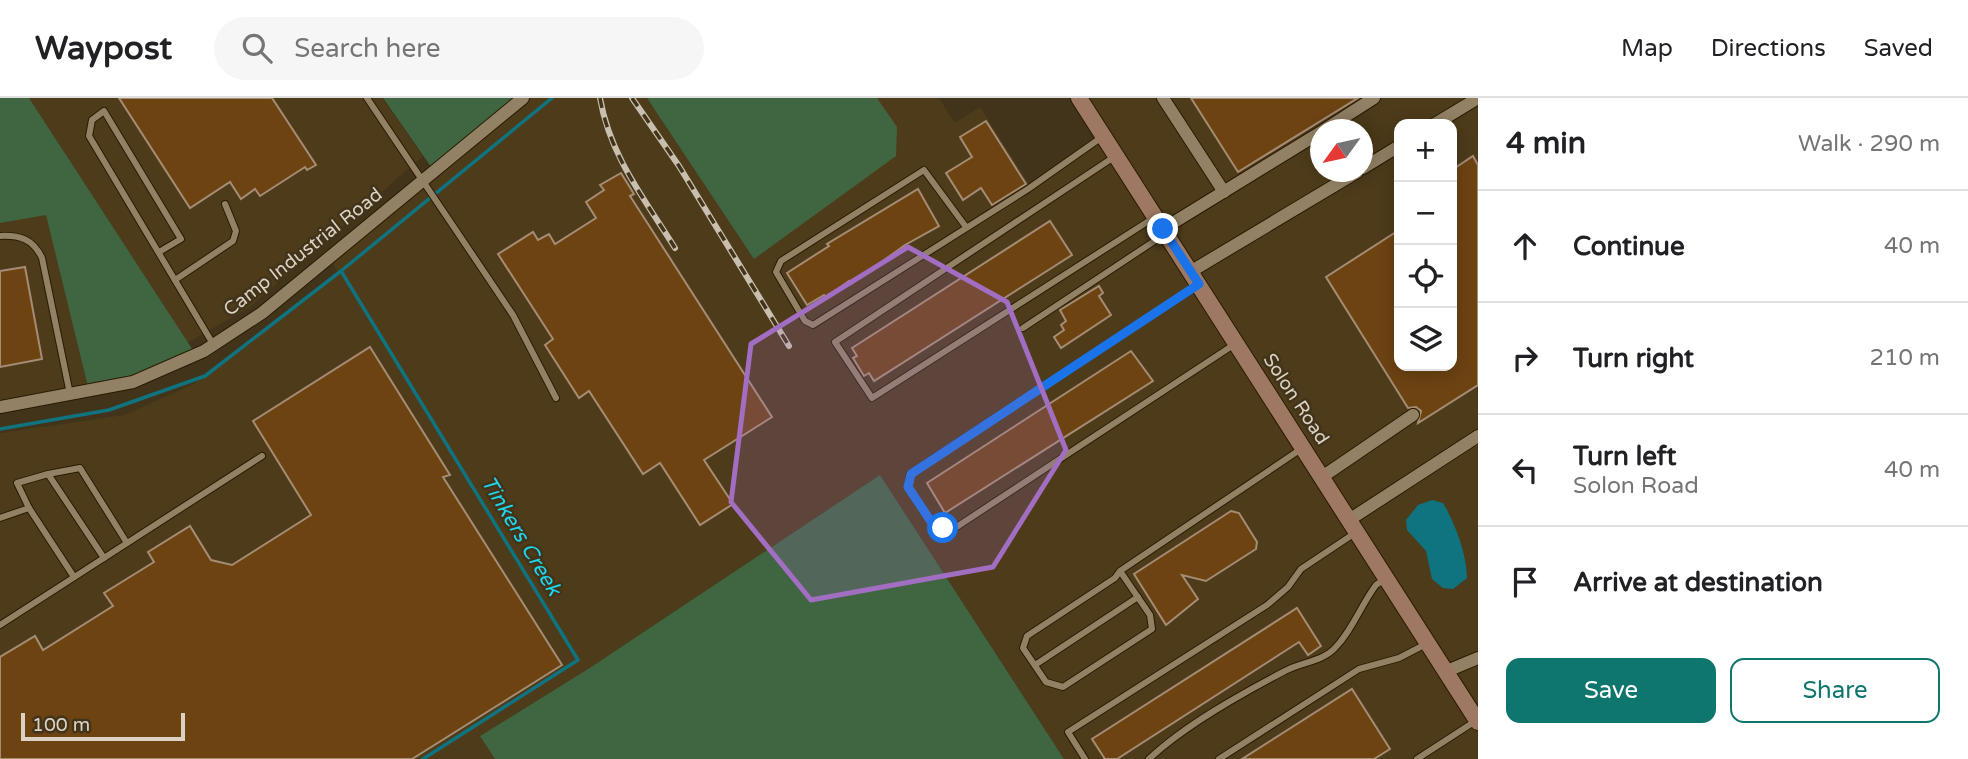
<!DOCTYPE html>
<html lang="en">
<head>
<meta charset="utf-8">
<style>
  :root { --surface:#fff; --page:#f6f6f6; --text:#202124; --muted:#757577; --line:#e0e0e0; --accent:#0f766e }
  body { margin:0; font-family:"Varela Round",sans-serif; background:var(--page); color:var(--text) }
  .controls { position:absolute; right:21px; top:21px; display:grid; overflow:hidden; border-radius:14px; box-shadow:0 4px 18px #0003 }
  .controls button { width:63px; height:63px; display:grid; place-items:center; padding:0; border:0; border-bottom:2px solid var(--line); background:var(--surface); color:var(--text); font:35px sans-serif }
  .compass { position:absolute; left:1310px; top:21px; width:63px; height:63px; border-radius:50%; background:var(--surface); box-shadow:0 4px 18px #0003; rotate:237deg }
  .scale { position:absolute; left:21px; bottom:18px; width:164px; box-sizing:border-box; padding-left:7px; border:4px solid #dbd2c3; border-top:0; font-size:19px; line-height:24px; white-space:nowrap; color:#dbd2c3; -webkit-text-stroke:5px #42341a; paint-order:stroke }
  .stop { position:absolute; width:21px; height:21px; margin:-16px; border:5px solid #1a73e8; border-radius:50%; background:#fff }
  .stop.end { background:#1a73e8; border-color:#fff; box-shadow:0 2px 7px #0008 }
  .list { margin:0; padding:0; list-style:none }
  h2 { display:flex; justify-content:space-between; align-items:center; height:91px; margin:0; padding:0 28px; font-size:30px }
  h2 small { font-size:23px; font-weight:400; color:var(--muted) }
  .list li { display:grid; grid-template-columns:46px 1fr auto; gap:21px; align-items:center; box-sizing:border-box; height:112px; padding:0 28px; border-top:2px solid var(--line) }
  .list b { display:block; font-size:26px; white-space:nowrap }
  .list p { margin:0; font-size:23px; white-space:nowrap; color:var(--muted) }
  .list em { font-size:23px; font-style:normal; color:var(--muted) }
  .actions { display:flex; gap:14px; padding:21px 28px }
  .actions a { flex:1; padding:16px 0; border:2px solid var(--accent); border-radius:14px; text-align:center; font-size:24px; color:var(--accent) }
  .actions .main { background:var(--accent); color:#fff }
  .icon { flex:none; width:38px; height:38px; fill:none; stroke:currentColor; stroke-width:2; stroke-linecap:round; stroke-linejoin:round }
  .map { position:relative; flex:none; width:1478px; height:661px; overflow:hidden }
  header { display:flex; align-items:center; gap:42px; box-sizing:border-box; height:98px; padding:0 35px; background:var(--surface); border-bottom:2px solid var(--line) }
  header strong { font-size:33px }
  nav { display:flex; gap:38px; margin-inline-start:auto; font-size:24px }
  .search { width:490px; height:63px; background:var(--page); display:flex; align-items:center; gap:18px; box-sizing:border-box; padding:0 24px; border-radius:38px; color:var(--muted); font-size:26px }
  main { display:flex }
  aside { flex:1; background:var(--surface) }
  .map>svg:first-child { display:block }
  .built { fill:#4d3b1a; fill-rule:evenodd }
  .green { fill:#3f6640 }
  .water { fill:#0f7380 }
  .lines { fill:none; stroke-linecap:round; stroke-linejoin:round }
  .stream { stroke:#0f7380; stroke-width:3.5 }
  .building { fill:#6d4312; stroke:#a58c75; stroke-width:2 }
  .lane-casing { stroke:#291b02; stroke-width:8 }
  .street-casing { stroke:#291b02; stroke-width:14 }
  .secondary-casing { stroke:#291b02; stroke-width:18 }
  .lane { stroke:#928165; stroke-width:6 }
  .street { stroke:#928165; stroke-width:12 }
  .secondary { stroke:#9e7863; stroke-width:16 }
  .rail-casing { stroke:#c9bfaf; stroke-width:6 }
  .rail { stroke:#42341a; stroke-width:3.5; stroke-dasharray:10; stroke-linecap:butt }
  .route { stroke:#1a73e8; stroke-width:9 }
  .marked { fill:#a16ec1; fill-opacity:0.2; stroke:#a16ec1; stroke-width:5; stroke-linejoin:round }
  .labels { text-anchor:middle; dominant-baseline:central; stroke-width:5; stroke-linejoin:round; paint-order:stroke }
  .street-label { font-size:19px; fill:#dbd2c3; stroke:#42341a }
  .water-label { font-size:21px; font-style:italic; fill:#1cd7ee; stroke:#42341a }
</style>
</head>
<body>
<header>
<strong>Waypost</strong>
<div class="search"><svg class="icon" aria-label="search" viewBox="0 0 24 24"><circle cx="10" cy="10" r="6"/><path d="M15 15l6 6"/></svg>Search here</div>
<nav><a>Map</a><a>Directions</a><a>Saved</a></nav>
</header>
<main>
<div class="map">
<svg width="1478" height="661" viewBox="0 0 1478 661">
  <rect width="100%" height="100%" fill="#42341a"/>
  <g class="built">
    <path d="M29,0h353l41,58 -173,151 -63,36z"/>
    <path d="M523,0h416l16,25 25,-16 51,80 72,-51 -24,-38h399v661h-414l-184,-284 -292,194 -107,67 14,23h-495v-326l124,-18 70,-31 144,-112 -9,-15zM1399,26h53v242h-53zM1321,32h42v42h-42z"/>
    <path d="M46,116l43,177 -89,16v-184z"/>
  </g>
  <g class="green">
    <path d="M0,0h29l167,257 -107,36 -43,-176 -46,8z"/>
    <path d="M383,0h140l-89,73z"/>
    <path d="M647,0h230l20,29 -1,29 -142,103z"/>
    <path d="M880,377l184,284h-569l-15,-23 108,-67z"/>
  </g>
  <path class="water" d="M1432,402l11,3c12,20 24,52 24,75l-14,11 -10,-1 -11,-9 -6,-28 -19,-21 -1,-10 12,-15z"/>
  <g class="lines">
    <g class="stream">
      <path d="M341,173l237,389 -155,99"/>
      <path d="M0,331l109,-19 96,-34 136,-105 211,-173"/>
    </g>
  </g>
  <g class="building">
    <path d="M119,0h153l44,67 -9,5 -2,-3 -45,29 -5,-7 -14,10 -11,-17 -40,26z"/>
    <path d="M1191,0h167l-120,74z"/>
    <path d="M986,23l40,63 -34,21 -11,-17 -18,12 -17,-27 26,-16 -12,-20z"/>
    <path d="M1473,58l5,9v220l-60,38 3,-12 -5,-4 -8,1 -82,-131 73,-47v136h53v-196z"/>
    <path d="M621,75l13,21 -4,2 142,221 -68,43 29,44 -33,21 -40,-62 -17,11 -54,-83 -10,7 -34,-53 8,-6 -55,-85 35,-22 5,8 11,-6 6,10 41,-26 -10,-16 18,-12 -4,-5z"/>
    <path d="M918,91l21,37 -34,19 -54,39 -2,-3 -23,17 -2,-3 -17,10 -20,-32 42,-27 -2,-2z"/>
    <path d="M1050,123l22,34 -198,126 -5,-8 -5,3 -11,-18 4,-2 -5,-8z"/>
    <path d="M25,169l17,92 -42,8v-96z"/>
    <path d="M1099,188l4,7 -4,3 12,19 -50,33 -7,-11 10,-7 -3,-5 5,-4 -6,-11z"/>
    <path d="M370,249l80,128 -7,2 119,188 -150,94h-412v-102l35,-21 8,14 70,-44 -9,-13 50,-31 -6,-10 42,-26 21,34 21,5 79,-50 -58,-94z"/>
    <path d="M1131,253l22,30 -208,132 -18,-30z"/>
    <path d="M1231,413l8,2 18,29 -1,7 -50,32 -24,-6 16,24 -32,26 -32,-51z"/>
    <path d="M1297,510l24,38 -13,9 -9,-13 -182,117h-12l-13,-20z"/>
    <path d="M1352,591l38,60 -16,10h-132z"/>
  </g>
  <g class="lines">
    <defs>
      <g id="lane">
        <path d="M367,0l146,217 43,83"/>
        <path d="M1114,59l-279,185 37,56 283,-181"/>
        <path d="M966,129l-42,-57 -143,91 -5,11 29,49 8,4 215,-136 74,-52"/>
        <path d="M0,138c20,-1 33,3 42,22l28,136"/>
        <path d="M159,154l22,-13 -77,-128 -12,9 -3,16 124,208"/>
        <path d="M175,182l58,-39 3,-10 -11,-27"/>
        <path d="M1198,187l-288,189 -2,13c13,19 22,42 47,41l280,-184"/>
        <path d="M1023,230l142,-94"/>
        <path d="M29,410l45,69"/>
        <path d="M0,420l29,-10 -12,-25 31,-9"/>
        <path d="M104,460l-56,-84 32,-6 47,75"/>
        <path d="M1120,473l30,44 2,14 -89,58 -17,-5 -23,-34 4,-12 88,-58 5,-7 181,-122"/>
        <path d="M0,527l262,-169"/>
        <path d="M1035,567l103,-68"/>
        <path d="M1085,661l-17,-27 199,-127 21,-18 13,-18 54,-36"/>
        <path d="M1149,661c36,-34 92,-65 136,-88 16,-9 36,-9 49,-22 18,-18 27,-44 42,-64l10,-7"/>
        <path d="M1219,661l140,-90 40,-11 27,-14"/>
        <path d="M1417,661l60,-39"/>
      </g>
      <g id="street">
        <path d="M1163,0l61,94"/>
        <path d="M1435,26l43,-26"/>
        <path d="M1324,32l50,-32"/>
        <path d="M1363,70l36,-22"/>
        <path d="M1163,131l158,-97"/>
        <path d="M1190,174l167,-100"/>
        <path d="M0,309l133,-25 71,-31 58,-38 261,-215"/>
        <path d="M1322,379l91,-62"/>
        <path d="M1349,422l129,-84"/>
        <path d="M1447,573l31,-13"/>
      </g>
      <path id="secondary" d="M1079,0l399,624"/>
    </defs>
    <use href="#lane" class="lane-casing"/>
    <use href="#street" class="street-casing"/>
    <use href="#secondary" class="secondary-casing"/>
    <use href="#lane" class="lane"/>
    <use href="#street" class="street"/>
    <use href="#secondary" class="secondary"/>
    <defs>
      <g id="rail">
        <path d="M600,0c10,58 44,100 75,150"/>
        <path d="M632,0l47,68 110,180"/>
      </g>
    </defs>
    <use href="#rail" class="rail-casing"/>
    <use href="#rail" class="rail"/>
  </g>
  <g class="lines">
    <path class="route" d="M943,430l-13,-8 -22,-33 3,-13 288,-190 -36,-55"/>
  </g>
  <path class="marked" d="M908,149l99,55 59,148 -73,117 -182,33 -80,-98 20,-158z"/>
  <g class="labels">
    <g class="street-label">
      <text transform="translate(303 154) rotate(-38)">Camp Industrial Road</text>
      <text transform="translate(1296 301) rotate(57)">Solon Road</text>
    </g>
    <g class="water-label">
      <text transform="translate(521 438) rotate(59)">Tinkers Creek</text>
    </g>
  </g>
</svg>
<div class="controls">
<button>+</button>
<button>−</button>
<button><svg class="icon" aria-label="locate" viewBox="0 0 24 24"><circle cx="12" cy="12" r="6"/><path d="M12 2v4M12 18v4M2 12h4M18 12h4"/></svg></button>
<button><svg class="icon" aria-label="layers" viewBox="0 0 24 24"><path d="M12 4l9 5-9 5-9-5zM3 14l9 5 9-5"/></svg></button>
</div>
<svg class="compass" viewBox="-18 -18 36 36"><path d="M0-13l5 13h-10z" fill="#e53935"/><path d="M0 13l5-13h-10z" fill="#757577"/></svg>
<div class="scale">100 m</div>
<div class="stop" style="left:943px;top:430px"></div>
<div class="stop end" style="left:1163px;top:131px"></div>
</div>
<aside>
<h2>4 min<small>Walk · 290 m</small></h2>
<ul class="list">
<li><svg class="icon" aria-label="ahead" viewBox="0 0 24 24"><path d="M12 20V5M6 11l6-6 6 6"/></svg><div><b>Continue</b></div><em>40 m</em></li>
<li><svg class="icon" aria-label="right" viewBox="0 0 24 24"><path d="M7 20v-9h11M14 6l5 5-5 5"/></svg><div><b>Turn right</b></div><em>210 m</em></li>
<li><svg class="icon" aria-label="left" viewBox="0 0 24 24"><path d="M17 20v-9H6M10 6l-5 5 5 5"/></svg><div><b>Turn left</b><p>Solon Road</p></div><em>40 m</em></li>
<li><svg class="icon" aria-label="arrive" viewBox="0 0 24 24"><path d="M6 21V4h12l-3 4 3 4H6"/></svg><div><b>Arrive at destination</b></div></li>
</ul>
<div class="actions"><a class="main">Save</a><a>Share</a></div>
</aside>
</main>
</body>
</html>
